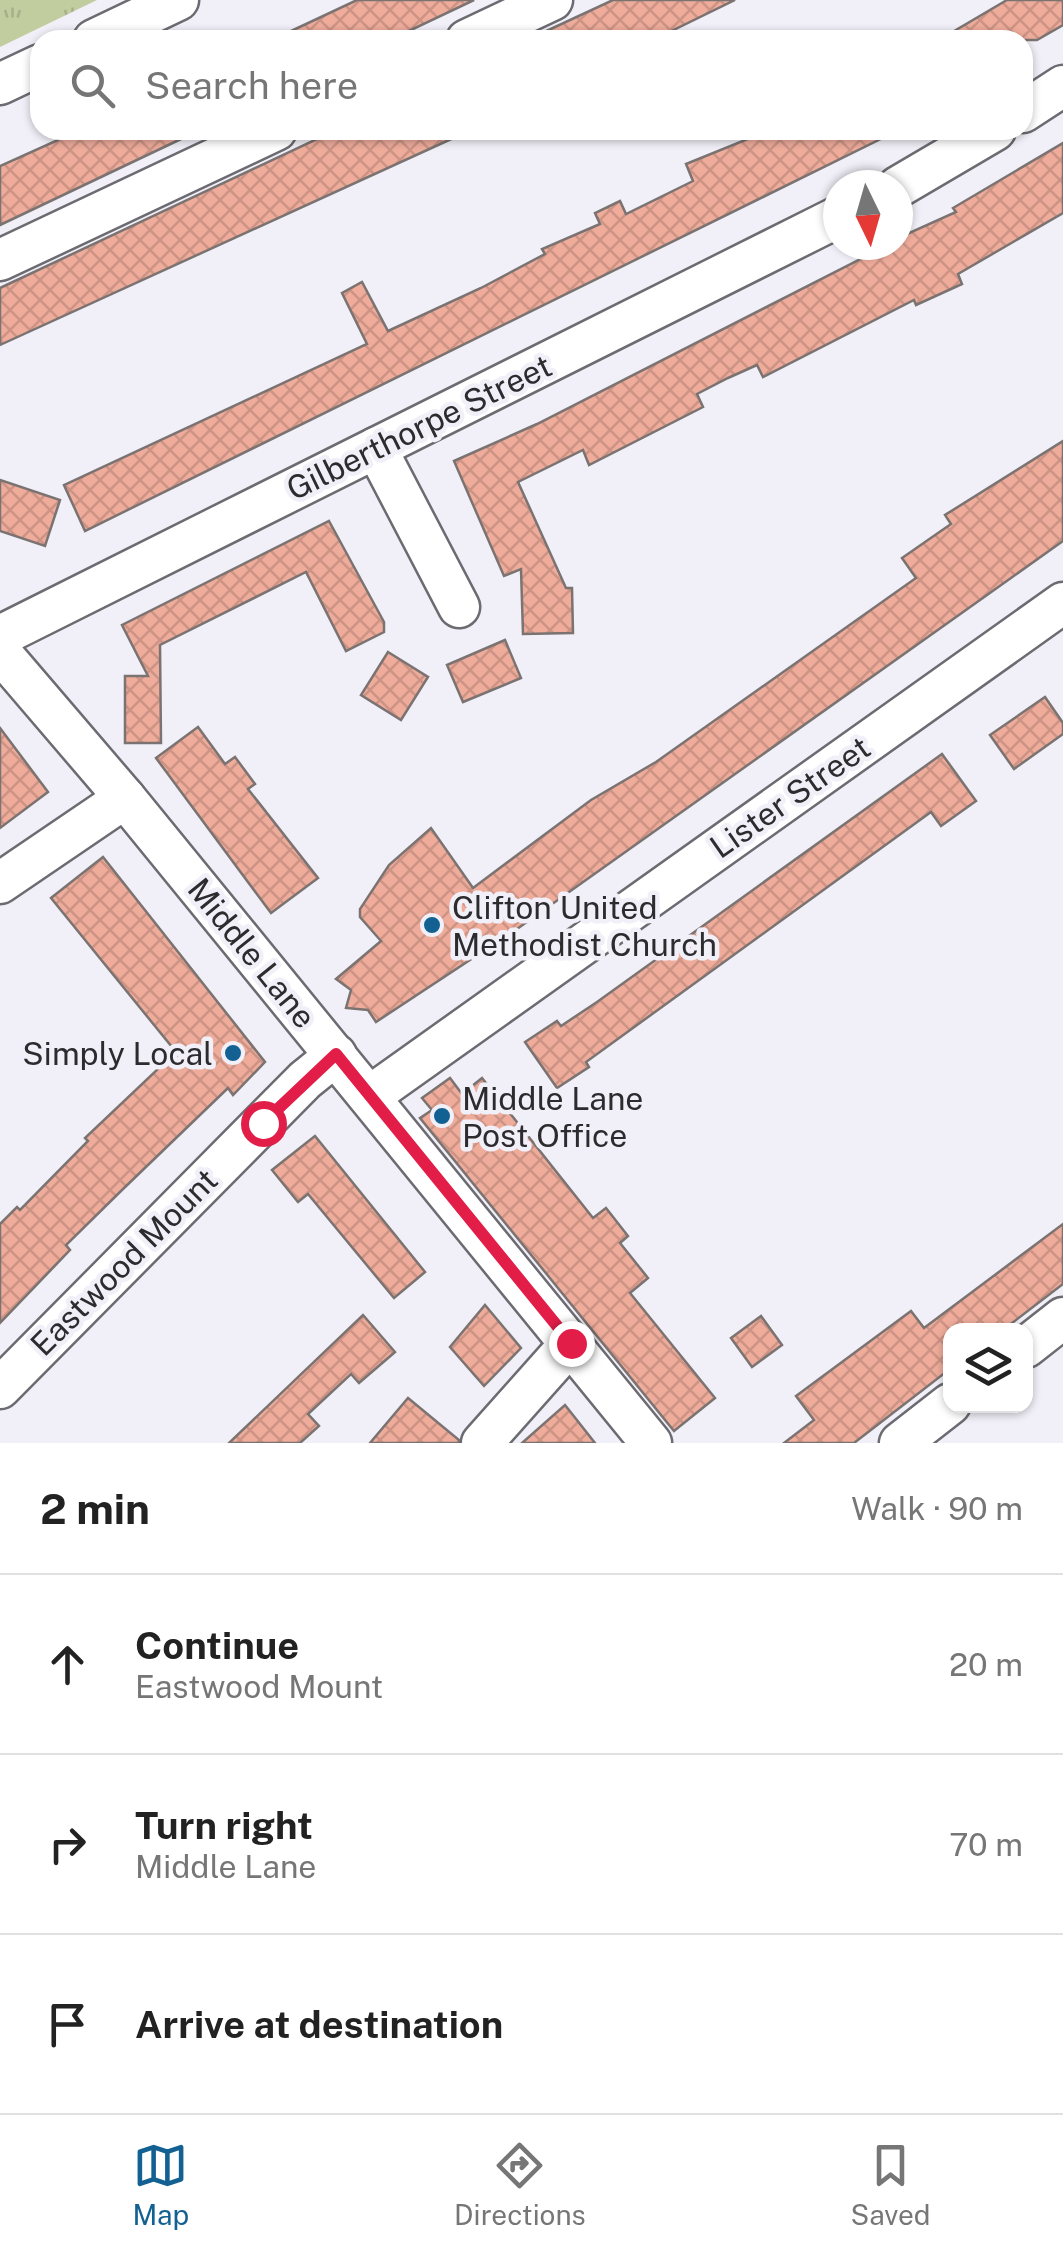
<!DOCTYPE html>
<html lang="en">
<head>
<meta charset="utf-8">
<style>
  :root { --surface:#fff; --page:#f2f2f2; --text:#222; --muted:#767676; --line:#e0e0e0; --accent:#136193 }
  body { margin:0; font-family:"Public Sans",sans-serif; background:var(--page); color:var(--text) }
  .controls { position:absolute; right:30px; bottom:30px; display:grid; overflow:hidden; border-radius:20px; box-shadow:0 2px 8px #0004 }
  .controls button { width:90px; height:90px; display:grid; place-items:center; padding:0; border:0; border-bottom:2px solid var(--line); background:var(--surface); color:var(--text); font:50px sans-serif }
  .compass { position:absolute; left:823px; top:170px; width:90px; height:90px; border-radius:50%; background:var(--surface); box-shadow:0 2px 8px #0004; rotate:175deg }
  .stop { position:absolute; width:30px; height:30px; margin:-22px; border:8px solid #e11d48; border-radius:50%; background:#fff }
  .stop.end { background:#e11d48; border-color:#fff; box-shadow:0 2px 10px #0008 }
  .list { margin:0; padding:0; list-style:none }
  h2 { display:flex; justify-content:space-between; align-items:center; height:130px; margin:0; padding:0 40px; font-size:42px }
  h2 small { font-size:32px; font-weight:400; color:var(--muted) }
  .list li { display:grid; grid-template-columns:65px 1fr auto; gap:30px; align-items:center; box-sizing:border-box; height:180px; padding:0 40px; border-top:2px solid var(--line) }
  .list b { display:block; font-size:38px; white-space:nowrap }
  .list p { margin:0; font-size:32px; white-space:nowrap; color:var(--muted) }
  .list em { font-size:32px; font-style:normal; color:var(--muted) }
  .icon { flex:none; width:55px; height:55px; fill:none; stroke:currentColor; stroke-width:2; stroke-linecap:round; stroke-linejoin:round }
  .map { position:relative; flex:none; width:1063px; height:1443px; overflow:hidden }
  .search { position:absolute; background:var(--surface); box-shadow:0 2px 8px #0004; left:30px; right:30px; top:30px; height:110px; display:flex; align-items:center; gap:25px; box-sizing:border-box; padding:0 35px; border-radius:30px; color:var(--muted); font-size:38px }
  .sheet { height:670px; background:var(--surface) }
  nav { display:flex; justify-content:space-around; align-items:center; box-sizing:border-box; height:140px; border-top:2px solid var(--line); background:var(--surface); font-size:28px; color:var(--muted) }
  nav a { display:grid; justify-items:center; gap:5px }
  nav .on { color:var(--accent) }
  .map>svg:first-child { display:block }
  .grass { fill:url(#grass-tufts) }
  .building { fill:url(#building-cross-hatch); stroke:#7a7371; stroke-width:2.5 }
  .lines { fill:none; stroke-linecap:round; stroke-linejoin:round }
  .minor-casing { stroke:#6c6b71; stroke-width:45 }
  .minor { stroke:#fff; stroke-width:40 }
  .route { stroke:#e11d48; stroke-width:12 }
  .poi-dot { fill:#136193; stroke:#f1eff7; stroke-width:4 }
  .labels { text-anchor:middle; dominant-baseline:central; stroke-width:9; stroke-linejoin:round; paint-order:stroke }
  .street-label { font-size:32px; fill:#2c2b2e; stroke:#f1eff7 }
  .poi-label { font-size:32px; fill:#2c2b2e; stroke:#f1eff7; text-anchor:start }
</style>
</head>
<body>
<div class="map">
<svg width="1063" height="1443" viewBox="0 0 1063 1443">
  <defs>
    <pattern id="grass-tufts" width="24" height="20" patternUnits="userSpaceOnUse" patternTransform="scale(2.5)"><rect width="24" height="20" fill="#c2cd9f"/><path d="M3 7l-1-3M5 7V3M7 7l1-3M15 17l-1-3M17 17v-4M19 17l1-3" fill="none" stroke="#a7b089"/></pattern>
    <pattern id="building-cross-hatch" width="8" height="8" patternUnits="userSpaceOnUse" patternTransform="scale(2.5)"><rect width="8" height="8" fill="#efac9b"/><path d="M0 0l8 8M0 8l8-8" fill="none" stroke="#cd9486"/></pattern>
  </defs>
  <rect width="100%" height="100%" fill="#f1eff7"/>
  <path class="grass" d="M0,0h97l-97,47z"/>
  <g class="building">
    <path d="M357,0h117l-84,40h-118z"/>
    <path d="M613,0h122l-82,40h-126z"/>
    <path d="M1007,0h56v25l-26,15h-98z"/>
    <path d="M55,130h145l-200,95v-59l58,-26z"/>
    <path d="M336,130h135l-471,215v-57z"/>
    <path d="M770,130h129l-814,401 -21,-46 303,-141 -25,-51 20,-11 26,49 93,-43 64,-34 -3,-5 58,-25 -5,-11 25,-12 6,13 67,-33 -7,-17z"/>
    <path d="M1063,143v70l-105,61 4,10 -46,21 -2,-5 -151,77 -6,-12 -29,13 -31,16 6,13 -114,58 -6,-15 -65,32 48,106h6l1,45 -50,1 -2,-65 -17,7 -50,-115 83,-37 351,-179h10v-7l58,-26 -3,-4z"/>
    <path d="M1063,441v100l-546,388 -141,93 -8,-12 -22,-2 5,-18 -15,-11 45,-38 -21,-24v-8l29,-44 42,-37 42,60 118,-88 65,-38 260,-184 -14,-20 49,-34 -6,-9z"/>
    <path d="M0,480l60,20 -15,46 -45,-15z"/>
    <path d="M329,521l55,101v10l-38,19 -40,-79 -146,73 1,98h-36v-67h23l-26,-51z"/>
    <path d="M505,640l16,38 -58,24 -16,-37z"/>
    <path d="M388,652l40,25 -27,43 -40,-25z"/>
    <path d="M1045,697l18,26v11l-49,35 -24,-34z"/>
    <path d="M198,727l27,37 10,-7 20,27 -7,5 70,89 -47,35 -115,-155z"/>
    <path d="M0,728l48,64 -48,36z"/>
    <path d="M942,754l34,47 -35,25 -10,-14 -345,250 3,5 -32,21 -32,-46 32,-21 4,5 36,-24z"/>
    <path d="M103,857l162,205 -32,33 -5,-7 -106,102 -56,55 4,5 -70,73v-99l17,-17 3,3 68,-69 -3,-3 91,-86 -125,-154z"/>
    <path d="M450,1078l12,16 20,-16 111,140 13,-10 22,28 -8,7 28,35 -18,15 85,105 -41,33 -254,-313 12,-8 -10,-12z"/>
    <path d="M315,1136l110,136 -31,26 -86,-104 -10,8 -26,-32z"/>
    <path d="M1063,1224v60l-60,46h-53v39l-96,74h-70l30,-23 -18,-24 115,-85 13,17z"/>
    <path d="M485,1305l36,43 -37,38 -34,-39z"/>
    <path d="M363,1315l32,37 -36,31 -8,-9 -43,40 11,12 -19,17h-71z"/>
    <path d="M761,1316l21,29 -30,22 -21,-29z"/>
    <path d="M408,1398l51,42v3h-89z"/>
    <path d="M565,1405l30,38h-73z"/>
  </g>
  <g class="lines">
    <defs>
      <g id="minor">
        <path d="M94,40l84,-40"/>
        <path d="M467,40l85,-40"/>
        <path d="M0,84l40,-19"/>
        <path d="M1023,112l40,-26"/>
        <path d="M898,187l97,-57"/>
        <path d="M0,260l276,-130"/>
        <path d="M376,448l83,159"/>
        <path d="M0,636l838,-419"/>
        <path d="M0,652l125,146 526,645"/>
        <path d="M0,883l125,-85"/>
        <path d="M370,1096l693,-493"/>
        <path d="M1026,1347l37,-29"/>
        <path d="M0,1388l305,-308 31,-25"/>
        <path d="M482,1443l89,-100"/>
        <path d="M900,1443l50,-39"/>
      </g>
    </defs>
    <use href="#minor" class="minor-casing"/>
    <use href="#minor" class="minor"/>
  </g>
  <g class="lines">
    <path class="route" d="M263,1123l73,-69 235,289"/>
  </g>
  <g class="poi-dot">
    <circle cx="432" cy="925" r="10"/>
    <circle cx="233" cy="1053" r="10"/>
    <circle cx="442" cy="1116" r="10"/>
  </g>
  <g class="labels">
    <g class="street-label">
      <text transform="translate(419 427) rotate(-26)">Gilberthorpe Street</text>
      <text transform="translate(790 797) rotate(-35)">Lister Street</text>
      <text transform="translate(252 953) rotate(51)">Middle Lane</text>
      <text transform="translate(124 1262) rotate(-45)">Eastwood Mount</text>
    </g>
    <g class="poi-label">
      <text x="452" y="907">Clifton United<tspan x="452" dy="37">Methodist Church</tspan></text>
      <text x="213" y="1053" text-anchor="end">Simply Local</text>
      <text x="462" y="1098">Middle Lane<tspan x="462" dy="37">Post Office</tspan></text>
    </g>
  </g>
</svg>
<div class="controls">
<button><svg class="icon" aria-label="layers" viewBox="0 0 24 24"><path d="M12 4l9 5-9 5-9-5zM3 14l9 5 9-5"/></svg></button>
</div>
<svg class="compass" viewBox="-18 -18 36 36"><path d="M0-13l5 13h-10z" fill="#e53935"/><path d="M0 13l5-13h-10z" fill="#767676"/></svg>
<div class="stop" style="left:263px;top:1123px"></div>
<div class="stop end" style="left:571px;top:1343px"></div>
<div class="search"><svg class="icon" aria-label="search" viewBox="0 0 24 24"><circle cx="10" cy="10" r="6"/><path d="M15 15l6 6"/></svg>Search here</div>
</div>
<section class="sheet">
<h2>2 min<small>Walk · 90 m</small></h2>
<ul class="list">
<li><svg class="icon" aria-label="ahead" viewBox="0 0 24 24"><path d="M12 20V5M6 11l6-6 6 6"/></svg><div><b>Continue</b><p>Eastwood Mount</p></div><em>20 m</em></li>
<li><svg class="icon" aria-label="right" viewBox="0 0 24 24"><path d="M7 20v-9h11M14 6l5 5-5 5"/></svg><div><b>Turn right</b><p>Middle Lane</p></div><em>70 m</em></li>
<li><svg class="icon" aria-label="arrive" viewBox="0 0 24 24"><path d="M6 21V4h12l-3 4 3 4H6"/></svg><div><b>Arrive at destination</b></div></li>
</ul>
</section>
<nav>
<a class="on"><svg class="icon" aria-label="map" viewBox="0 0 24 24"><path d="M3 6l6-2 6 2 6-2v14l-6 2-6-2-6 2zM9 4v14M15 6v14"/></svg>Map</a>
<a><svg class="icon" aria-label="directions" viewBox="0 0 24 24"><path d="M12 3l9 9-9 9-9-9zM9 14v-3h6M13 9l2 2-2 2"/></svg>Directions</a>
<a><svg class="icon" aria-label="saved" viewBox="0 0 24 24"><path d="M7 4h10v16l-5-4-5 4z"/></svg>Saved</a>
</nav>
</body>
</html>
